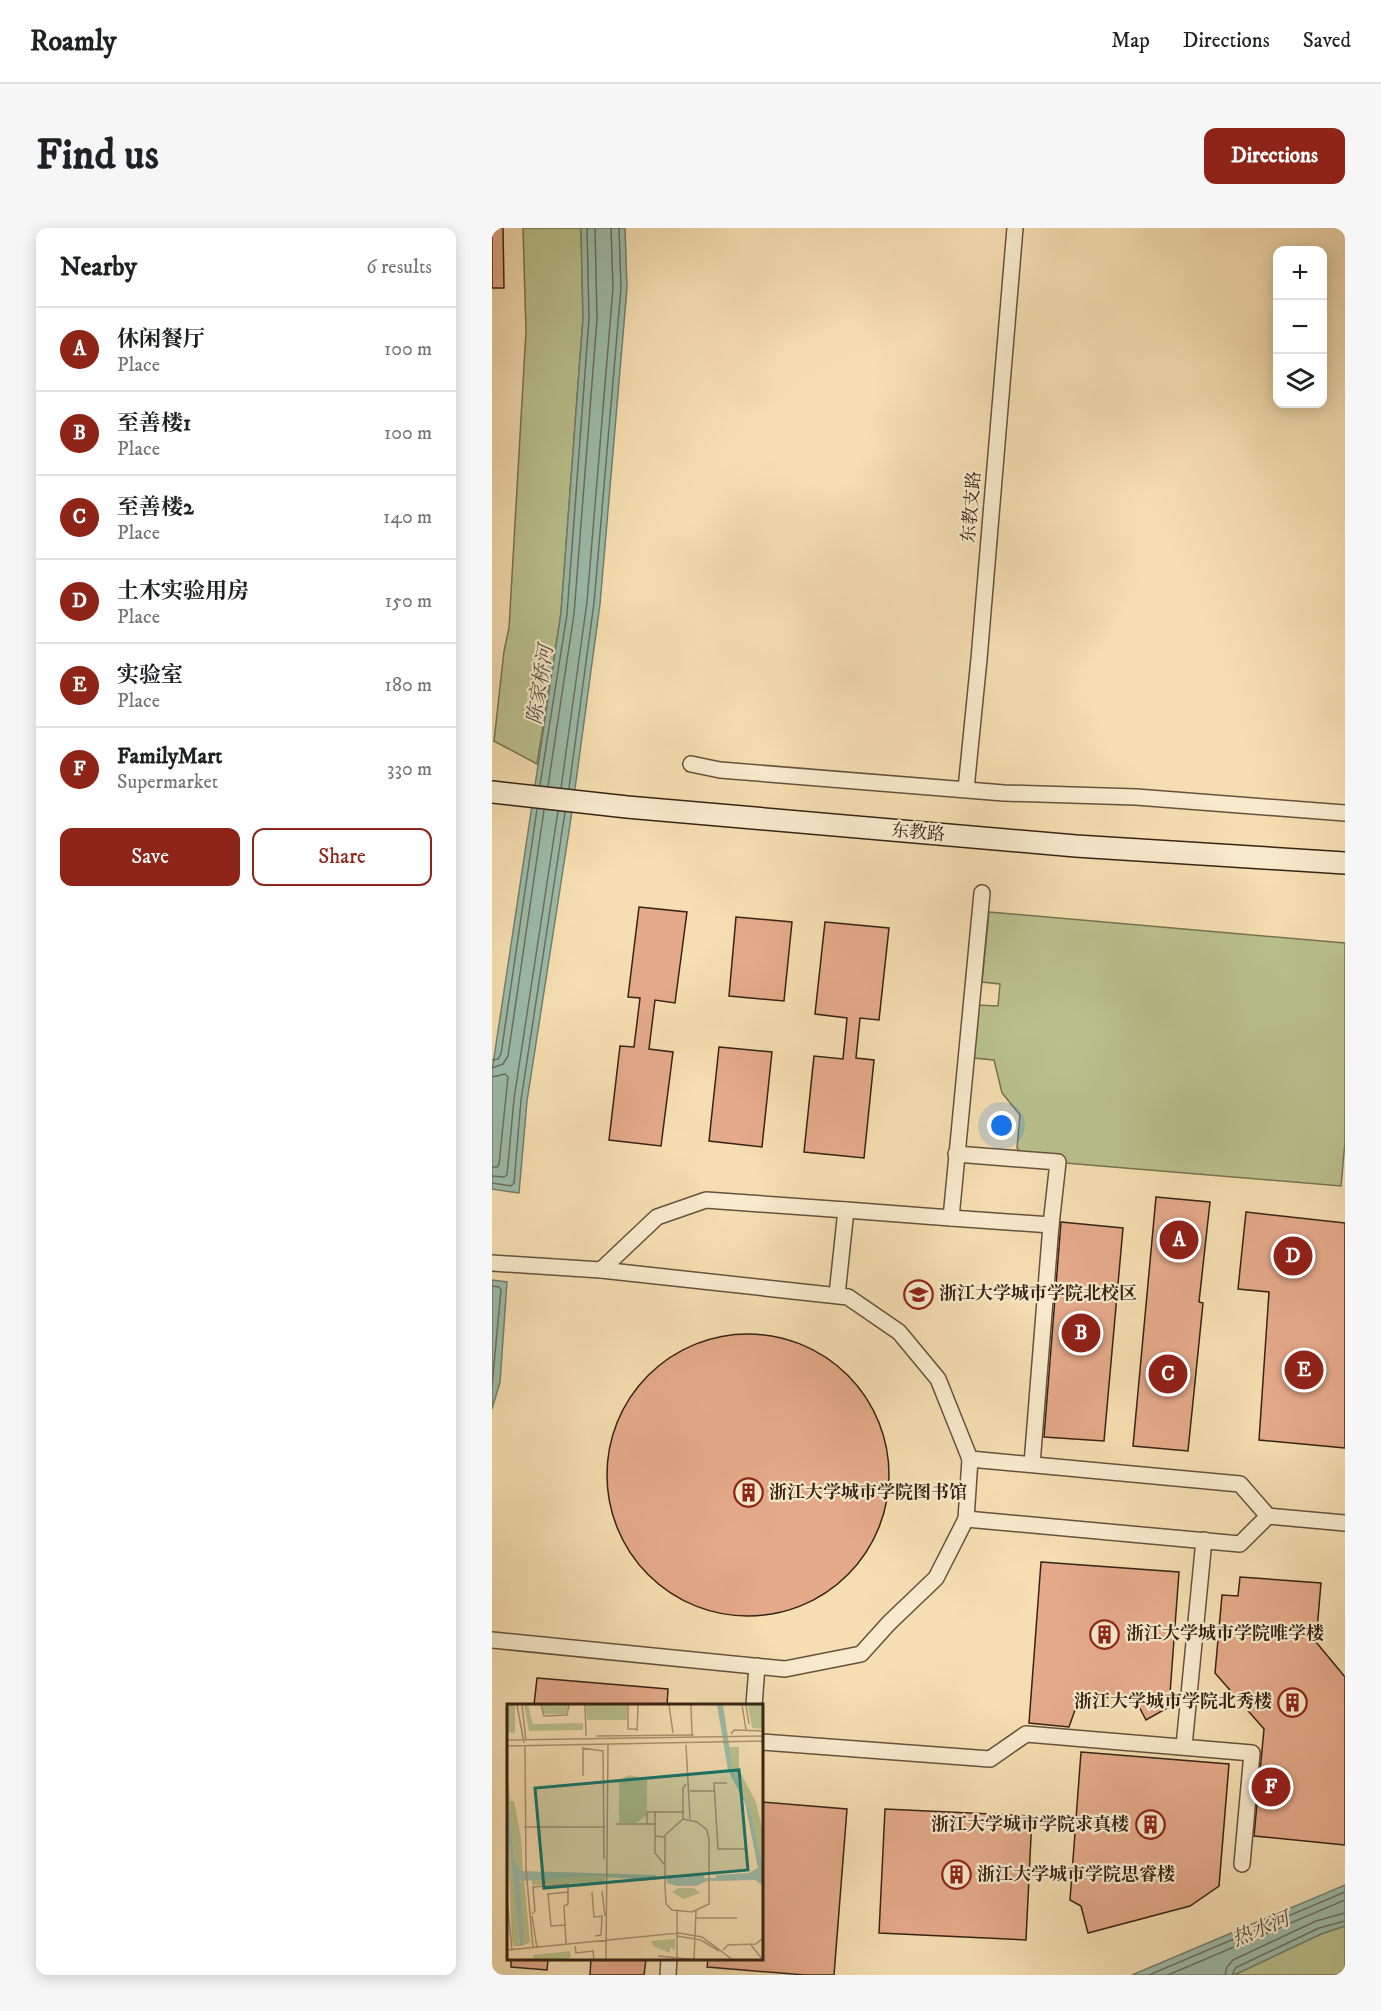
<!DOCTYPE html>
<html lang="en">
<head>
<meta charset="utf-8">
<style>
  :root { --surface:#fff; --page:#f6f6f6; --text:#202124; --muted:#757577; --line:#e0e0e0; --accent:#8f2418 }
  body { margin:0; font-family:"IM FELL DW Pica","Noto Serif SC",serif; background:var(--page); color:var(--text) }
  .controls { position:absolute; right:18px; top:18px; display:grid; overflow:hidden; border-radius:12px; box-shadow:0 3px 15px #0003 }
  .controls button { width:54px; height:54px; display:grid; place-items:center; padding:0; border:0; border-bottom:2px solid var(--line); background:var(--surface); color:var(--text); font:30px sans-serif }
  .you { position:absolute; left:510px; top:898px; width:21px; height:21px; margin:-15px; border:4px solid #fff; border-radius:50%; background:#1a73e8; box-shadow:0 0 0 9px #1a73e833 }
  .badge { display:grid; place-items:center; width:39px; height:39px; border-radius:50%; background:var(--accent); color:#fff; font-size:20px; font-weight:700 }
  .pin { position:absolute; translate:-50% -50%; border:3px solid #fff; box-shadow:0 2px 6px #0006 }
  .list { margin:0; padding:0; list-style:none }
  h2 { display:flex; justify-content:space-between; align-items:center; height:78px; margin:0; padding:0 24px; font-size:26px }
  h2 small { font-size:20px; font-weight:400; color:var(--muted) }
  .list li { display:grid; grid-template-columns:39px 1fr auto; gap:18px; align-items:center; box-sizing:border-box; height:84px; padding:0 24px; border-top:2px solid var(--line) }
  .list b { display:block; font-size:22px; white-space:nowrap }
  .list p { margin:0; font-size:20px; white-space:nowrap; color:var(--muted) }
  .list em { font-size:20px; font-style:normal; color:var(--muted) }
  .actions { display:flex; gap:12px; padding:18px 24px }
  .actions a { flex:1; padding:14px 0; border:2px solid var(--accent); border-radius:12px; text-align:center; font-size:21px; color:var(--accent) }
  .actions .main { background:var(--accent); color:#fff }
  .icon { flex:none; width:33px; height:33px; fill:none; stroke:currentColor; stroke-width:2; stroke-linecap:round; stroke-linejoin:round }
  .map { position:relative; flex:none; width:853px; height:1747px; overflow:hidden; border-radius:12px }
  header { display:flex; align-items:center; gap:36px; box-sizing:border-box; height:84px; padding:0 30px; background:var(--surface); border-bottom:2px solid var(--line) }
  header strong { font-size:28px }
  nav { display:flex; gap:33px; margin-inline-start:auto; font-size:21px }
  .intro { display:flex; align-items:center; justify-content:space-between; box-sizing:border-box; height:144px; padding:0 36px }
  h1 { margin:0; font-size:42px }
  .button { padding:15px 27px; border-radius:12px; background:var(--accent); color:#fff; font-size:21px; font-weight:700 }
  main { display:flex; gap:36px; padding:0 36px }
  aside { flex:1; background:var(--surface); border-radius:12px; box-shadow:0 3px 15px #0003 }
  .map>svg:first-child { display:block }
  .green { fill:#bac28d; stroke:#787252; stroke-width:1.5 }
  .water { fill:#9cbcaa; stroke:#747f6f; stroke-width:1.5 }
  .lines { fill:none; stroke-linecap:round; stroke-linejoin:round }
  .shore { stroke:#6a7060; stroke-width:1.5 }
  .building { fill:#e5aa8a; stroke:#372316; stroke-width:1.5 }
  .street-casing { stroke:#66523d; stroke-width:18 }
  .secondary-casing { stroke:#372316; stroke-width:24 }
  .street { stroke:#f8eacc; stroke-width:15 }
  .secondary { stroke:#f8eacc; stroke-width:21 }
  .labels { text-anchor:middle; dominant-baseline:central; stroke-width:4.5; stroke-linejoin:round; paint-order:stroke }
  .street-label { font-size:18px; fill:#372316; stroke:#f8eacc }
  .poi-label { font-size:18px; font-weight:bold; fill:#372316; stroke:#f8eacc; text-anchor:start }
  .water-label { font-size:20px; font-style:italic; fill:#555142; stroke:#f8eacc }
  .inset-river { fill:none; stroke:#9cbcaa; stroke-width:3 }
  .inset-road { fill:none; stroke:#a99373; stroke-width:1.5 }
  .view { fill:#0f766e; fill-opacity:0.15; stroke:#0f766e; stroke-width:3 }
  .inset-edge { fill:none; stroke:#372316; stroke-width:3 }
</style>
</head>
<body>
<header>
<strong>Roamly</strong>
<nav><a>Map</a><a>Directions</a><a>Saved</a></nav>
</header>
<div class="intro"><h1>Find us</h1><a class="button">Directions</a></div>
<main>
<aside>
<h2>Nearby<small>6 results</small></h2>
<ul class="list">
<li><span class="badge">A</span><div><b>休闲餐厅</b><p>Place</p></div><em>100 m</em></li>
<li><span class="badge">B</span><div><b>至善楼1</b><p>Place</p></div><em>100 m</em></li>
<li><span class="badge">C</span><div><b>至善楼2</b><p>Place</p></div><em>140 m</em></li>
<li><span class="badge">D</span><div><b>土木实验用房</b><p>Place</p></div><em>150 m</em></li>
<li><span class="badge">E</span><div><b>实验室</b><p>Place</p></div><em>180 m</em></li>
<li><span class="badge">F</span><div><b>FamilyMart</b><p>Supermarket</p></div><em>330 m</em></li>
</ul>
<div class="actions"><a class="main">Save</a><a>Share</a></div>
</aside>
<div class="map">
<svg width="853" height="1747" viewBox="0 0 853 1747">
  <rect width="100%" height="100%" fill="#f5deb1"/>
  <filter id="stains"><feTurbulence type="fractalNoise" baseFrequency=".00333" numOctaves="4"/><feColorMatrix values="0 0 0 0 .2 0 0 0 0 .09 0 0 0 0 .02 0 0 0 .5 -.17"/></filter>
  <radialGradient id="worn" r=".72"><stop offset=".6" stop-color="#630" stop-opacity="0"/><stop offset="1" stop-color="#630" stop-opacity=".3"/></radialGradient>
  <g class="green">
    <path d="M31,0h58l2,90 -22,295 -24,151 -43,-23 10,-90 5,-23 17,-297z"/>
    <path d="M497,684l356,31v199l-4,44 -312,-26 -12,-12 3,-33 -18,-22 -8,-33 -21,-2 4,-53 21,1 2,-22 -18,-2z"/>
    <path d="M853,1698v49h-111l87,-41z"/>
  </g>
  <g class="water">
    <path d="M89,0h44l2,60 -27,316 -29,214 -44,283 -8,92 -27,-4v-118l69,-458 22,-295z"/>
    <path d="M0,1052l15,2 -7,100 -8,27z"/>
    <path d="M853,1657v41l-24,8 -87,41h-102z"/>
  </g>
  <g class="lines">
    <g class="shore">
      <path d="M48,557l27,-171 22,-295 -2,-91"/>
      <path d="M56,558l26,-172 23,-295 -2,-91"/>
      <path d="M69,560l26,-186 26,-314 -2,-60"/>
      <path d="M77,560l25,-185 27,-315 -2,-60"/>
      <path d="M0,832l6,-1 3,-5 36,-245"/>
      <path d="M0,840l11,-4 5,-8 36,-246"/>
      <path d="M0,849l13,-3 3,3 -9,87 -2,3h-5"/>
      <path d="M0,948l12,1 3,-2 7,-76 44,-288"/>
      <path d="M0,955l19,3 3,-3 7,-83 44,-288"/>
      <path d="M0,1058l7,1 2,3 -9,96"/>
      <path d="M657,1747l196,-83"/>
      <path d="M676,1747l177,-75"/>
      <path d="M733,1747l2,-8 6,-7 83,-39 29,-8"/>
      <path d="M741,1747l1,-5 3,-3 82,-39 26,-7"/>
    </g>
  </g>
  <g class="building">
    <path d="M0,0h11l1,60h-12z"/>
    <path d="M147,679l48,5 -12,91 -20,-3 -6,49 24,3 -12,94 -52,-6 11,-94 14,1 6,-49 -12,-1z"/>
    <path d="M244,689l56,5 -8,79 -55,-5z"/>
    <path d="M333,694l64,6 -10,92 -19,-2 -4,40 18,2 -10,98 -60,-6 10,-96 29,3 4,-41 -32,-4z"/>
    <path d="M227,819l53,5 -10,95 -53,-6z"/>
    <path d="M664,969l54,5 -11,100 4,1 -15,148 -55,-5z"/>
    <path d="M754,984l99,11v225l-86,-8 10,-148 -31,-3z"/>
    <path d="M569,994l62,6 -19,213 -60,-4z"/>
    <circle cx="256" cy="1247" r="141"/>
    <path d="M549,1334l138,10 -10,135 -23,13 -11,-21 -55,-3 -11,31 -40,-4z"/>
    <path d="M748,1349l81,6 -5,59 29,35v168l-91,-9 10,-107 -49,-56 7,-78 16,1z"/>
    <path d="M45,1450l131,11 -1,16h-133z"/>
    <path d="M589,1524l148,12 -10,122 -29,20 -102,27 -7,-27 -11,-6z"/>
    <path d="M270,1574l85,7 -13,166h-29l-98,-8 1,-8h54z"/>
    <path d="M393,1581l147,7 -6,124 -147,-7z"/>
    <path d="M19,1731h37l-1,11 -36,-3z"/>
    <path d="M99,1731h55l-2,16h-54z"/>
  </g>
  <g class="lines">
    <defs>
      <g id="street">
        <path d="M199,536l29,6 284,23 132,4 209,16"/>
        <path d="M474,561l13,-130 36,-431"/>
        <path d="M354,982l105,8 31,-325"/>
        <path d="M459,990l100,7 7,-63 -102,-8"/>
        <path d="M0,1035l109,7 247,27 51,35 39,47 32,80 -4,60 -30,59 -47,45 -28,31 -76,15 -293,-29"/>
        <path d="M109,1042l56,-53 49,-17 140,10 -9,85"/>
        <path d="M478,1231l270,25 28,32 77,7"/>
        <path d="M540,1236l19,-239"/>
        <path d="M474,1291l274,25 28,-28"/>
        <path d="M262,1477l3,-39"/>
        <path d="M270,1514l228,17 36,-25 226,19 -10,111"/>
        <path d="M692,1518l20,-206"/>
        <path d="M176,1747l1,-17"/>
      </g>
      <path id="secondary" d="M0,564l135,15 449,39 269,17"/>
    </defs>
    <use href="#street" class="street-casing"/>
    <use href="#secondary" class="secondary-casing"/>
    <use href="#street" class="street"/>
    <use href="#secondary" class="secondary"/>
  </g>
  <defs>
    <symbol id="university-ring" viewBox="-11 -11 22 22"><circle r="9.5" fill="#f8eacc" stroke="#8f2418" stroke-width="1.5"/><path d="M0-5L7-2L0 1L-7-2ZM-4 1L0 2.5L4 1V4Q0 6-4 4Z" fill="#8f2418"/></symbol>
    <symbol id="building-ring" viewBox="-11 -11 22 22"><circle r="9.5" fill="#f8eacc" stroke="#8f2418" stroke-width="1.5"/><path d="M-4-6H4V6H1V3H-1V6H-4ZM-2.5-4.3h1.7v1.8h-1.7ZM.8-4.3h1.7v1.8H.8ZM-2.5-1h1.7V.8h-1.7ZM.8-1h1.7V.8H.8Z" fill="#8f2418"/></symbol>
  </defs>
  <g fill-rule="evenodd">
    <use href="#university-ring" x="410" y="1050" width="33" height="33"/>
    <use href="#building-ring" x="240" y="1248" width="33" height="33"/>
    <use href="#building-ring" x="596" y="1390" width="33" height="33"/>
    <use href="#building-ring" x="784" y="1458" width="33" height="33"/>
    <use href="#building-ring" x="642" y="1580" width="33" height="33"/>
    <use href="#building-ring" x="448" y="1630" width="33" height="33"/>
  </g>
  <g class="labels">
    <g class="street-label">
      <text transform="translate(480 279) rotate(-85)">东教支路</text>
      <text transform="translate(426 605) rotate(5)">东教路</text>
    </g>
    <g class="poi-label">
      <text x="447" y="1066">浙江大学城市学院北校区</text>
      <text x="277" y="1265">浙江大学城市学院图书馆</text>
      <text x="634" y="1406">浙江大学城市学院唯学楼</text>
      <text x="780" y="1474" text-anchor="end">浙江大学城市学院北秀楼</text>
      <text x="637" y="1597" text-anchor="end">浙江大学城市学院求真楼</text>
      <text x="485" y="1647">浙江大学城市学院思睿楼</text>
    </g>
    <g class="water-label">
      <text transform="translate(49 457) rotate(-81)">陈家桥河</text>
      <text transform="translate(769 1702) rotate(-22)">热水河</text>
    </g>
  </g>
  <g transform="translate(15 1476)">
    <rect width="256" height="256" fill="#f5deb1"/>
    <path d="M1,1h7v28l-8,-1zM17,1h4l5,19 50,-1v7l-54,1zM35,1h26l-2,9h-22zM79,1h41v15h-40zM241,1h15v24l-11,-1zM222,43h10v23l17,32 7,31v33l-12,-54 -18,-42zM0,61l3,36h4l7,37 2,34 -9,-12 -7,-81zM122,71l18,4v36l-11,8h-17v-43zM0,120l2,19 11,103h-6l-2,-5zM46,172h35l18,1 -2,5 -72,3v-7zM17,175l6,63 -6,3 -5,-62zM171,184h16l6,5 -17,6 -11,-7zM168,235v12l-5,-4v6l-17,-7 -2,-5zM63,247l1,6 -7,3h-30l-1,-5z" fill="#bac28d"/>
    <path d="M210,1h6l10,65 18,42 12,54v20l-8,-6 -38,1 -1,-6 33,-2 9,-5 -13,-65 -17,-33zM0,75l7,81 8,11 134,4v5l-68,-4 -68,5 4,64 -4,1 -13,-122zM160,171h37l1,7 -9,4h-19l-10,-3z" fill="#9cbcaa"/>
    <path class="inset-river" d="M194,176l18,-1"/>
    <path class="inset-road" d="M10,1l7,38M15,1l4,36M34,1l3,11 23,-1 2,-10M78,1l1,31M121,1v24h9M162,1l4,28M184,1l1,30M235,1l4,25M239,1l3,19M130,27l1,-26M224,30l3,-4 30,1M89,32l98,-1M0,36l257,-4M179,41l4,74M0,42l257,-5M18,42l1,123 7,79M76,43v29M75,44l21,3 1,108M220,79h-13l4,66h28M183,87h24M148,108h28M176,115l14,3 10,8 2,9v65l-17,8 -20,-2 -6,-6 -1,-17v-52l18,-16v-31l3,-4M109,120h39v12M140,120v-12h8v12M17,123h81M157,160l-9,-11v-17l9,1M95,187l3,25M85,188l2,25 9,-1M0,195l5,51M25,210l3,-3 -2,-24 35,-3v8M25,212l5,32M188,214h42M58,221l-14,1 -3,-32 20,-2v12l-4,2 2,38M88,232l6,-1 1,-18M170,232l24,4 18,11M244,241l12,15M68,242l1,7 17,-2 1,9M0,246l172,-17 23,4 31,23M216,246l5,-5 28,-1 8,-7M151,252l41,4M99,256l2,-215M170,256v-49M187,256l2,-49"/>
    <path class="view" d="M232,66l9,100 -204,18 -9,-100z"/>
    <rect width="256" height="256" class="inset-edge"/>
  </g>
  <rect width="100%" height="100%" filter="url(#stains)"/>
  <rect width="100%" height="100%" fill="url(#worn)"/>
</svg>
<div class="controls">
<button>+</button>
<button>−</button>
<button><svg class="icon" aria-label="layers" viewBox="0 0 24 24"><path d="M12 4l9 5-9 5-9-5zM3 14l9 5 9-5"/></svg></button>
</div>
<div class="you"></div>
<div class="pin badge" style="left:687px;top:1012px">A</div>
<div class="pin badge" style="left:589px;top:1105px">B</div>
<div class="pin badge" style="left:676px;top:1146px">C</div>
<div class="pin badge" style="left:801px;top:1028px">D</div>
<div class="pin badge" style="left:812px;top:1142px">E</div>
<div class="pin badge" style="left:779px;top:1559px">F</div>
</div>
</main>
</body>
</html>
